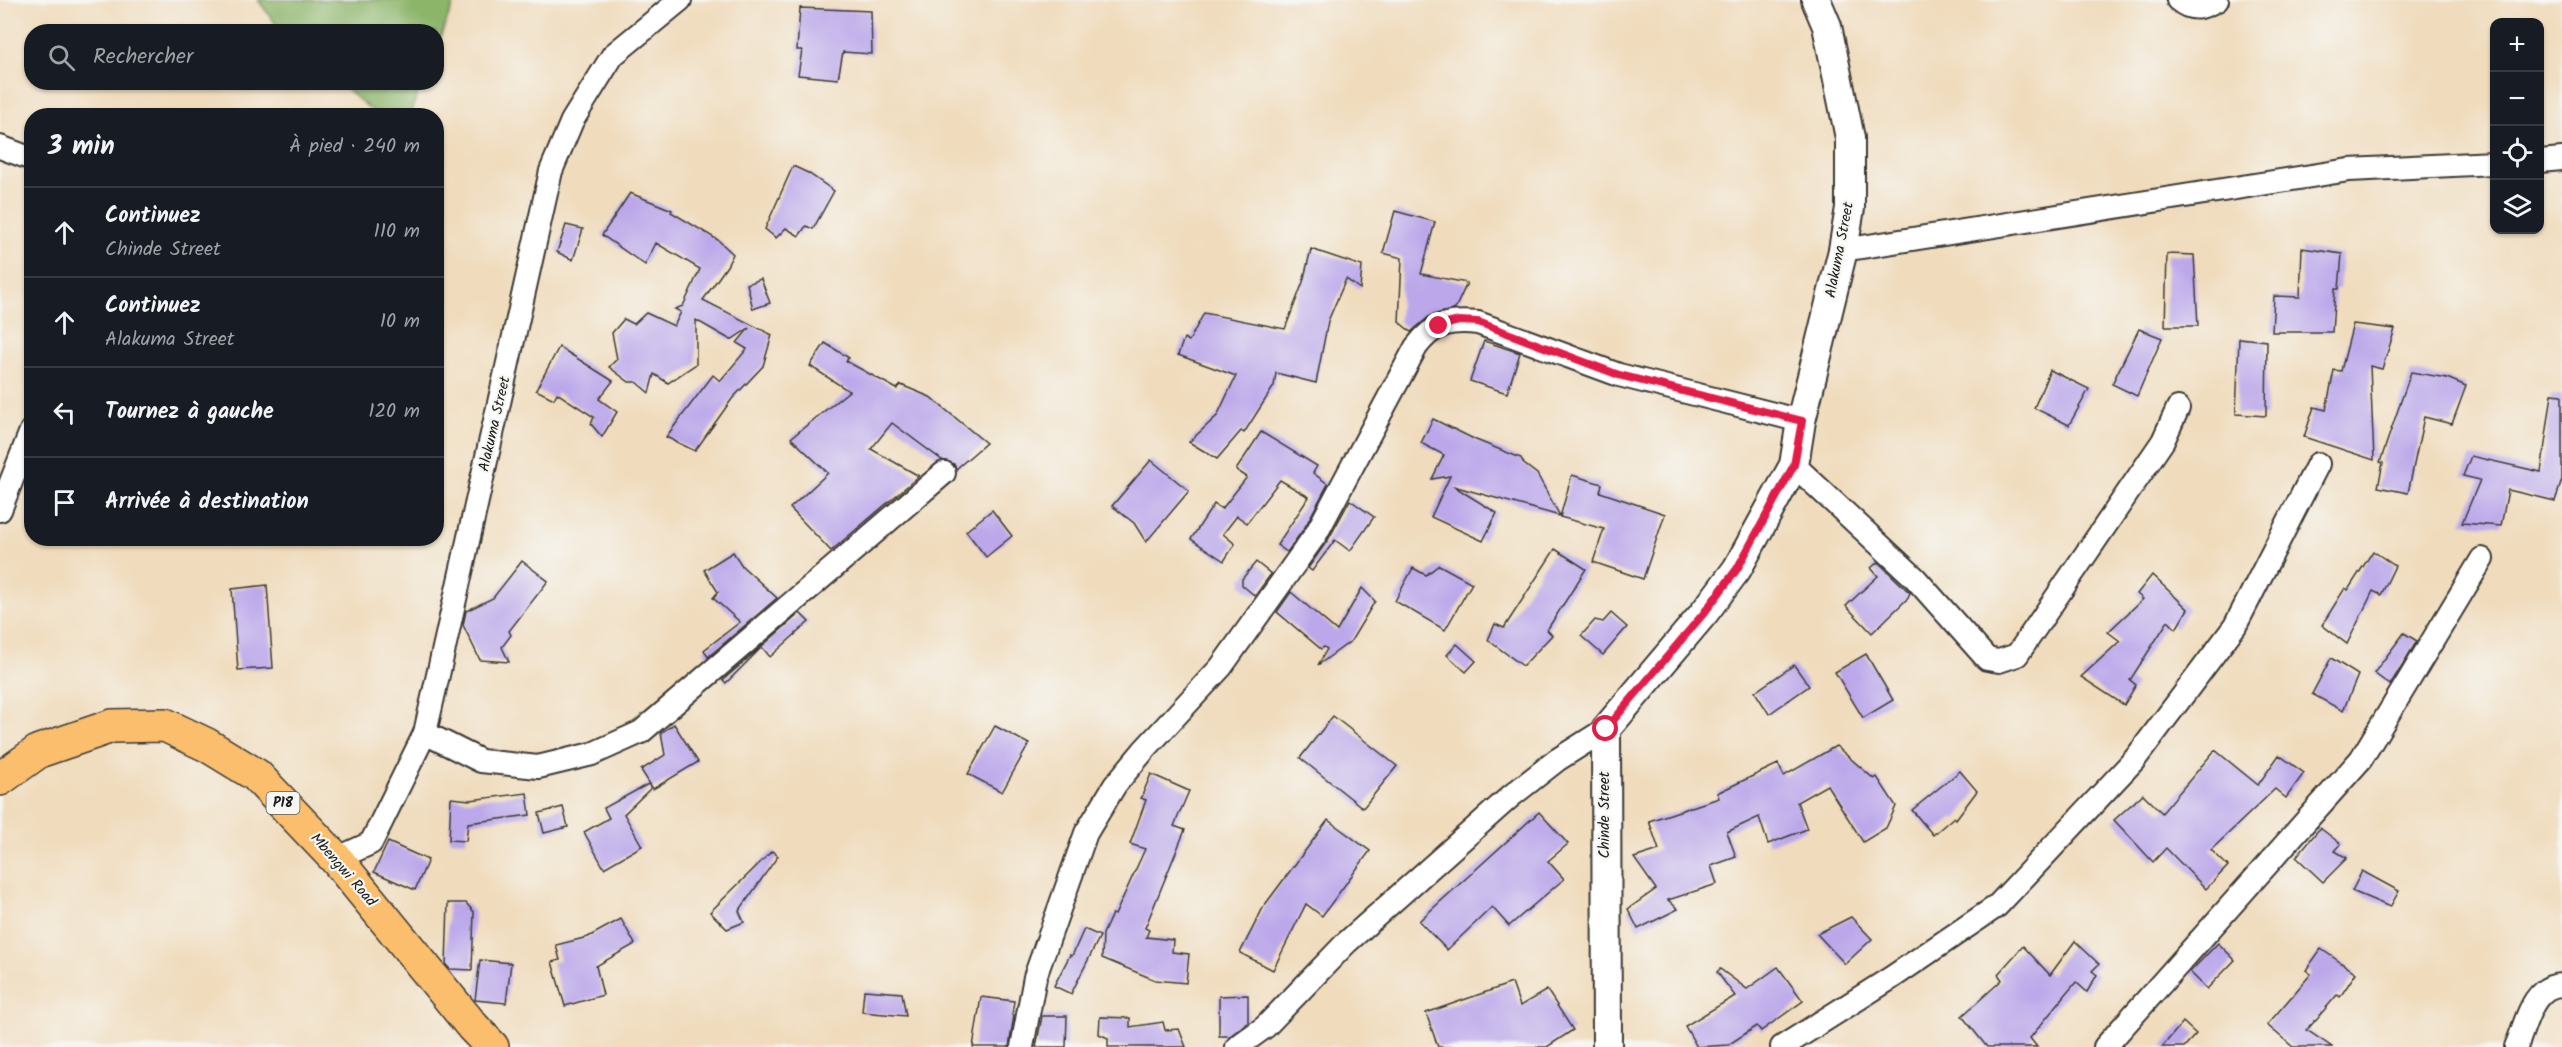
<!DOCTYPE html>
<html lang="fr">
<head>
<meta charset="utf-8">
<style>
  :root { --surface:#171b24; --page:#242831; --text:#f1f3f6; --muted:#9ea1a6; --line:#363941 }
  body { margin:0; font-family:Kalam,sans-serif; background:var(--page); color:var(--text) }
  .controls { position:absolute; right:18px; top:18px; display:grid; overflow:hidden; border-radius:12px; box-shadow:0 2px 4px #0004 }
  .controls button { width:54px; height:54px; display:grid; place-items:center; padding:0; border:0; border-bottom:2px solid var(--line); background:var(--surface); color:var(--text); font:30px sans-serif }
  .stop { position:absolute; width:18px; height:18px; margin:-14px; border:4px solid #e11d48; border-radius:50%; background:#fff }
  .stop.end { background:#e11d48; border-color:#fff; box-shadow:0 2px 6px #0008 }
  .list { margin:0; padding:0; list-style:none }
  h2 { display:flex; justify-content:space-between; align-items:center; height:78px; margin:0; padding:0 24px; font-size:26px }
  h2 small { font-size:20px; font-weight:400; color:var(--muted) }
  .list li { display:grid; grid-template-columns:39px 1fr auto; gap:18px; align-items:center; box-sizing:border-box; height:90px; padding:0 24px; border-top:2px solid var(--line) }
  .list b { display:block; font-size:22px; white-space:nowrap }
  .list p { margin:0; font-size:20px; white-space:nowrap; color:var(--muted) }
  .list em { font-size:20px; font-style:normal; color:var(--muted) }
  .icon { flex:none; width:33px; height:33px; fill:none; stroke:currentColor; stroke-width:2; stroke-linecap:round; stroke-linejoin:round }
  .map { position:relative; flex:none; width:2562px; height:1047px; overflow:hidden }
  .search { position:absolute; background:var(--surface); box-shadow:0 2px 4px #0004; left:24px; top:24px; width:420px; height:66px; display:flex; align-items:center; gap:15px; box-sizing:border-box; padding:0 21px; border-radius:24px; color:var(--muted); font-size:22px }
  .panel { position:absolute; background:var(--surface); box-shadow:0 2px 4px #0004; left:24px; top:108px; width:420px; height:438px; border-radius:24px }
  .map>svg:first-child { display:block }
  .forest { fill:#8cb56b; stroke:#546844; stroke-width:1.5 }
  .building { fill:#bba7ea }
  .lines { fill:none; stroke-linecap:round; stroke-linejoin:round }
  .minor-casing { stroke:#3c3934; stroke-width:26 }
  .tertiary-casing { stroke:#3c3934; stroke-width:32 }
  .primary-casing { stroke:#3c3934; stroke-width:36 }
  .minor { stroke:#fff; stroke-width:22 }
  .tertiary { stroke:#fff; stroke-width:28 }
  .primary { stroke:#fabe6d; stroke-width:33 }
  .route { stroke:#e11d48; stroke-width:8 }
  .labels { text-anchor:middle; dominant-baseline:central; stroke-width:4.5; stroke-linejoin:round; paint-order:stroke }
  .shield { fill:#f6f6f2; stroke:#5d5d5c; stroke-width:1.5 }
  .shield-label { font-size:14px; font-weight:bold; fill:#1c1c1c }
  .street-label { font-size:15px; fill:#1c1c1c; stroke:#f6f6f2 }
</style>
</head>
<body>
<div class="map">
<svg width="2562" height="1047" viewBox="0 0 2562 1047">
  <rect width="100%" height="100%" fill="#f6f6f2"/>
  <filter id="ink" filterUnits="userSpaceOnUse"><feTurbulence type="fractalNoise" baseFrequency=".0167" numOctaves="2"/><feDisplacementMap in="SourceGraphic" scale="12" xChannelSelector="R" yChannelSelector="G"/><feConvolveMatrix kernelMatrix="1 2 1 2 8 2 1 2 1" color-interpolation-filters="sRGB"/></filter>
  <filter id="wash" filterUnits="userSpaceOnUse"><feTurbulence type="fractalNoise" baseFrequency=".008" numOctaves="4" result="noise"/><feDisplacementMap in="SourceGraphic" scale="24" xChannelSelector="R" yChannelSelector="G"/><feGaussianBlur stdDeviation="1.35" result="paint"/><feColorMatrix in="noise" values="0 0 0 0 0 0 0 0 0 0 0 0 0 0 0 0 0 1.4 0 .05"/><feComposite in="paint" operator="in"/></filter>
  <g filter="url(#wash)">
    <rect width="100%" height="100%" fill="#f0dcbd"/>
    <g class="forest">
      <path d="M258,0h197l-18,46 -1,-14 -155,-1z"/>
      <path d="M339,83h83l-13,33 -32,-1z"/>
    </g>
    <g id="blocks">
      <g class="building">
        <path d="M800,8l71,3 1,43 -29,-2 -5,27 -40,-4 4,-25h-5z"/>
        <path d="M793,166l15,7 26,18 -21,38 -7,-3 -7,10 -13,-8 -10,10 -11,-9z"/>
        <path d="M630,193l42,17 -1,2 47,28 15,14 -6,12 -24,34 69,35 -9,31 -31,33 -37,52 -29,-14 47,-62 7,6 27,-32 -10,-6 12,-15 -18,12 -35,-20v44l-28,19 -14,-9 -5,19 -13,-11h-7l-20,-15 8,-8 -5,-26 12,-14 10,5 12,-11 28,13 7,-14 -6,-3 8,-3 17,-37 -44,-26 -11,22 -43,-30z"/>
        <path d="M1395,211l40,11 -14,52 46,9 -12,26 -25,7 -19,16 -12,-10 3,-64 -19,-5z"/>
        <path d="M566,225l17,4 -10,31 -16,-8z"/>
        <path d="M2302,248l40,6 -3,35h-4l-3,43h-60l2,-36 26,1z"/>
        <path d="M1311,249l51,17 -2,23 -14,-10 -18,42 -12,62 -40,-10 -2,13 -30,47 -3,-2 -24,28 -28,-17 28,-26 19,-40 -58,-21 6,-17 5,3 15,-28 81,16 18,-47z"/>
        <path d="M2167,254l27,1 4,71h-33z"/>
        <path d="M761,279l9,24 -17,6 -6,-25z"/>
        <path d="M2353,324l42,5 -13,40 -12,-3 4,94 -70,-23 10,-30 12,3 8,-40 7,1z"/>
        <path d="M2139,329l23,9 -25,58 -25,-12z"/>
        <path d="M2239,338l28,3 -1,75 -30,-2z"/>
        <path d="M1484,341l36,12 -13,40 -37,-12z"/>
        <path d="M825,343l24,15 -3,3 51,28 4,-4 29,12 56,46 -30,26 -2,-5 -12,-4 -50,-37 -21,26 48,27 -88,75 -41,-43 38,-35 -37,-35 58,-47 -39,-25z"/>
        <path d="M559,347l54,34 -14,18 18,13 -15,25 -11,-13 3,-7 -37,-24 -3,6 -18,-9z"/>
        <path d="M2050,370l39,19 -20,36 -35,-17z"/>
        <path d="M2411,372l36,6 19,8 -14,38 -28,-7 -16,76 -30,-6 5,-24 -3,-1z"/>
        <path d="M2552,394l10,1v85l-7,21 -47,-11 -7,36 -39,-3 18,-43 -17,-4 8,-20 70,16z"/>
        <path d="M1433,419l43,21 45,18 3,6 13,10 23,42 -107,-30 44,27 -14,28 -52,-24 19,-41 -18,3 12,-24 -23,-12z"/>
        <path d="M1261,432l56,34 -4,7 15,11 -23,43 -18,25 -10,-7 32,-48 -29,-17 -33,43 -10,-7 -14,18 12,10 -11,17 -33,-22 23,-35 8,5 25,-32 -11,-7z"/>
        <path d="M1151,460l38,31 -43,51 -12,-19 -22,-17z"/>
        <path d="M1572,475l30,9 -2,8 65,22 -22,65 -50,-17 11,-33 -44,-12z"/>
        <path d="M1350,500l24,17 -24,34 -15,-11 -23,31 -4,-3 20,-28z"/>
        <path d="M992,510l20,26 -26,21 -20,-26z"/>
        <path d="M1555,549l31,20 -39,61 5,5 -29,31 -35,-26 7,-16 9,4z"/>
        <path d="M2373,551l22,15 -14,29 -8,-4 -26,53 -25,-19 23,-37 3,2z"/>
        <path d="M733,552l9,14 35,32 -69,59 -4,-7 36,-28 -27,-24 5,-6 -14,-22z"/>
        <path d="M522,561l26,20 -39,50 2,4 -9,12 7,15 -29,-2 -17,-35 3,-14 27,-13z"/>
        <path d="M1256,562l15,12 -16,22 -13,-11v-6z"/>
        <path d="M1878,562l32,31 -3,6 -35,34 -26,-27 32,-30 -7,-8z"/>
        <path d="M1439,565l33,18 -27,47 -50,-29 18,-33 13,7z"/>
        <path d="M2152,575l36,34 -12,20 -8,-8 -38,59 6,5 -12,20 -43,-28 39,-36 -12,-9 35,-33 -6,-5z"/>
        <path d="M267,585l6,83 -35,2 -6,-81z"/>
        <path d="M1362,588l13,13 -24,40 -33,24 9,-16 -3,-2 -3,2 -44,-37 14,-20 46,39z"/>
        <path d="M800,613l9,9 -39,35 -8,-10 -36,36 -3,-3z"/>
        <path d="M1611,613l16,14 -24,28 -22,-19 14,-16 8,2z"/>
        <path d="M2404,633l13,8 -27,44 -16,-12z"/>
        <path d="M1457,644l19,17 -10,11 -19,-17z"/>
        <path d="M1866,654l27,46 -30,18 -28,-46z"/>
        <path d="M2331,658l27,17 -15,36 -31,-17z"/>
        <path d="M1794,665l15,21 -40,28 -14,-22z"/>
        <path d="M1333,716l64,50 -34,42 -63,-50z"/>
        <path d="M674,724l24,38 -45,27 -12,-19 24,-15 -4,-22z"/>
        <path d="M995,726l34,18 -27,48 -34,-18z"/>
        <path d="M1836,746l38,33 3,-2 19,29 -10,22 -23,14 -36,-57 -30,17 10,27 -39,15 -9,-27 -32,15 9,25 -25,9 6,18 -49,16 10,9 -40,20 -10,-20 28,-20 -22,-31 25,-8 -10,-29 70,-23 -2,-5 61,-29 6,12z"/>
        <path d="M2215,750l43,35 21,-30 25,18 -18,25 -11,-9 -64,61 17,16 -22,23 -40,-41 -13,14 -39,-42 29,-26 19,19z"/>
        <path d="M1960,771l17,20 -21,28 -2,-2 -21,18 -21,-25z"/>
        <path d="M1151,774l38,17 -15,35 11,4 -40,98 4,2 -3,7 27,3 -1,12 17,2 -3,29 -31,-3 -53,-22 1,-24 9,-20 3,1 30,-66 -15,-5 16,-44 -5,-2z"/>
        <path d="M648,784l3,4 -27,26 18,32 -38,22 -20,-36 25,-14 -5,-10z"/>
        <path d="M527,793l3,22 -62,8 -2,18 -17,-1 2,-42 19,2z"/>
        <path d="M563,807l5,20 -24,6 -5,-20z"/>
        <path d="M1539,812l29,32 -20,17 16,18 -55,47 -17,-19 -45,43 -28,-29z"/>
        <path d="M1328,820l42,31 -48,65 -16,-12 -33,66 -33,-17 24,-47z"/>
        <path d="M2320,828l21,16 -6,7 12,7 -24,24 -27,-25z"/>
        <path d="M388,842l40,18 -13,30 -41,-18z"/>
        <path d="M772,851l6,5 -39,55 5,11 -17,7 -17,-17z"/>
        <path d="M2362,871l37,20 -9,16 -38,-16z"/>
        <path d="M448,903h18l8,9 -2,58 -22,-1 -4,-4z"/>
        <path d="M1851,917l21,22 -27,25 -28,-30z"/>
        <path d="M621,919l14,25 -39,22 7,29 -38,11 -13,-44 8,-2 -4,-15 32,-8z"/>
        <path d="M1084,929l16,7 -29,58 -17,-8 16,-31 2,1z"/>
        <path d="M2075,941l24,23 -7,7 5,4 -10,17 -11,-10 -46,56 7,9h-50l-25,-31 40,-36 -4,-6 25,-28 27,29z"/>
        <path d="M2218,943l17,17 -28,29 -17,-17z"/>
        <path d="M2321,949l35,24 -16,24 -3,-2 -30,35 25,17h-39l-26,-22 44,-51 -5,-4z"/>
        <path d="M480,960l31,3 -5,40 -31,-3z"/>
        <path d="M1778,967l25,34 -42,30 -4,-5 -29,19 -31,2 -12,-21 50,-30 -18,-24 3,-3 27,20z"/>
        <path d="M1512,983l8,23 27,-16 26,40 -26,17h-109l-12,-34z"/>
        <path d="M864,990l38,3 4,23 -44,-4z"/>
        <path d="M1248,995v27l-18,14h-11v-40z"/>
        <path d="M981,997l33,4 -2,14h2l-5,32h-36z"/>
        <path d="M1042,1016h25l-1,31h-30z"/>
        <path d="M1100,1017l30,1v9l33,-5 2,8 14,-1 7,18h-78v-9l-9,-4z"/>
        <path d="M2183,1022l13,12 -12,13h-22z"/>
      </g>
    </g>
  </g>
  <g filter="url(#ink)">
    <use href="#blocks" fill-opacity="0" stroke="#3c3934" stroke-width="1.5"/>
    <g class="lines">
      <defs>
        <g id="minor">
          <path d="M2178,0c14,12 24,8 39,0"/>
          <path d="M0,147l32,12"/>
          <path d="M2540,161l22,-2"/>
          <path d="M1843,250l506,-80 145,-7"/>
          <path d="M1794,465l121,113 72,81 12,2 18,-6 146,-214 15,-33"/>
          <path d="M0,510l31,-79"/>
          <path d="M425,733l56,28 57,6 54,-13 49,-22 303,-259"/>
          <path d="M336,859l35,-16 54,-110 126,-562 21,-50 41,-66 67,-55"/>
          <path d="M1022,1047l13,-70 51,-144 29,-48 29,-35 77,-83 95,-133 100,-187c18,-24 34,-27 62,-24l141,52 182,46"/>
          <path d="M1237,1047l28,-20 81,-84 165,-147 46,-36 49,-31"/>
          <path d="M1782,1047l109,-69 106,-72 138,-147 100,-133 83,-162"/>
          <path d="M2105,1047l256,-288 121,-200"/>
          <path d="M2516,1047c10,-23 16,-62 46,-62"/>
        </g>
        <path id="tertiary" d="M1607,1047l-1,-318 98,-116 33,-44 57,-104 7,-44 42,-171 7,-42v-70l-23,-112 -11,-26"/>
        <path id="primary" d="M0,779l39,-28 73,-25 53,-1 42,20 49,30 80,84 137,168 19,20"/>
      </defs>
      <use href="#minor" class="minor-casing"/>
      <use href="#tertiary" class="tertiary-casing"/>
      <use href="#primary" class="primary-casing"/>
      <use href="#minor" class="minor"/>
      <use href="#tertiary" class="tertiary"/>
      <use href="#primary" class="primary"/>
    </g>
  </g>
  <g class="lines" filter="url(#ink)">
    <path class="route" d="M1439,326l20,-5 19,1 141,53 183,46 -8,44 -57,104 -33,44 -98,116"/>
  </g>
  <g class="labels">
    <rect class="shield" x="266.5" y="792" width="33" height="22" rx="4.5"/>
    <g class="shield-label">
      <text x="283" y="803">P18</text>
    </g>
    <g class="street-label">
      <text transform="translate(1840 250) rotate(-79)">Alakuma Street</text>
      <text transform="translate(495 424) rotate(-77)">Alakuma Street</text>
      <text transform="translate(1605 815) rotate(-90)">Chinde Street</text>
      <text transform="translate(343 870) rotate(49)">Mbengwi Road</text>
    </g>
  </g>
</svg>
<div class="controls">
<button>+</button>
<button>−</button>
<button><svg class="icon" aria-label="locate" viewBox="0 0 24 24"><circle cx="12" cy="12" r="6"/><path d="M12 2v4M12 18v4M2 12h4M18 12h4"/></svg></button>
<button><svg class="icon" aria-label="layers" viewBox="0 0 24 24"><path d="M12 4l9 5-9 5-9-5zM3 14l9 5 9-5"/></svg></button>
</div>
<div class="stop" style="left:1606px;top:729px"></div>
<div class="stop end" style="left:1439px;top:326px"></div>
<div class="search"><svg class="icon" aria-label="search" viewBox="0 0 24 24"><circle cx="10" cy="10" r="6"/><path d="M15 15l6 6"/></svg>Rechercher</div>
<section class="panel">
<h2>3 min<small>À pied · 240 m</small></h2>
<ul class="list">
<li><svg class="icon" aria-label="ahead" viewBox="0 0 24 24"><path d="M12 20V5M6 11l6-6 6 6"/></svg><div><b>Continuez</b><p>Chinde Street</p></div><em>110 m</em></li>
<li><svg class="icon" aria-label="ahead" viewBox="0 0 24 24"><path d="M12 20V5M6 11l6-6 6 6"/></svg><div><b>Continuez</b><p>Alakuma Street</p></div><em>10 m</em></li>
<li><svg class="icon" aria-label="left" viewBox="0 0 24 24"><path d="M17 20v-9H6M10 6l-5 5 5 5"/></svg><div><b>Tournez à gauche</b></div><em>120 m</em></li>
<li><svg class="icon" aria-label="arrive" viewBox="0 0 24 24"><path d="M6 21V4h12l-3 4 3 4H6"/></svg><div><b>Arrivée à destination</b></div></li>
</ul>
</section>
</div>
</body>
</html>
